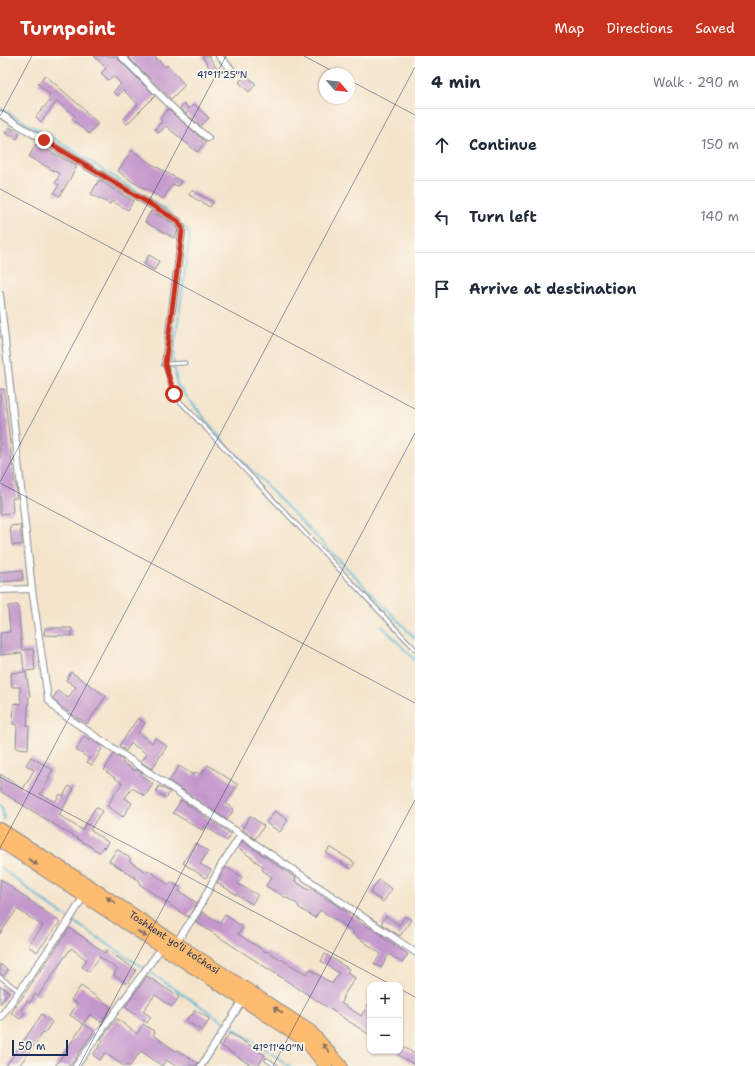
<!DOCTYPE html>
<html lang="en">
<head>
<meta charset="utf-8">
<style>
  :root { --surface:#fff; --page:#f6f6f7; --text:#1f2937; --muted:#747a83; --line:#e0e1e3; --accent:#c8321e }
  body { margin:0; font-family:"Shantell Sans",sans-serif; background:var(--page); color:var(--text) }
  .controls { position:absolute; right:12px; bottom:12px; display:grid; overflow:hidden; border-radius:8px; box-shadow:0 1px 3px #0004 }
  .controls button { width:36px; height:36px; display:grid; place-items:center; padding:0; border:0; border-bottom:1px solid var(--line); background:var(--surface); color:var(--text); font:20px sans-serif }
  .compass { position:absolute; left:319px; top:12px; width:36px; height:36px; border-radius:50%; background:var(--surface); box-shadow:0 1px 3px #0004; rotate:118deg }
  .scale { position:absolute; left:12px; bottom:10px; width:56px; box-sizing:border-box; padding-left:4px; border:2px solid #1b2f5e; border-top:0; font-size:11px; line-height:14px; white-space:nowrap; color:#1b2f5e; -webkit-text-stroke:3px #fbf7ec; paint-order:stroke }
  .stop { position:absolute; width:12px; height:12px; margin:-9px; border:3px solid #c8321e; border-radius:50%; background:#fff }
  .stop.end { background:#c8321e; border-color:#fff; box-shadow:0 1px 4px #0008 }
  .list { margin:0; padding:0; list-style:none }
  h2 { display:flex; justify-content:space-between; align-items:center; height:52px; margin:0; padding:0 16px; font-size:17px }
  h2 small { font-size:13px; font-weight:400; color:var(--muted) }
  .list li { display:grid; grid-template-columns:26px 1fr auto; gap:12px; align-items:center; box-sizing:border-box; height:72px; padding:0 16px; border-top:1px solid var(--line) }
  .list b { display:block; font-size:15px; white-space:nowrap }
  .list em { font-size:13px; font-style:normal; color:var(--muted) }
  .icon { flex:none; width:22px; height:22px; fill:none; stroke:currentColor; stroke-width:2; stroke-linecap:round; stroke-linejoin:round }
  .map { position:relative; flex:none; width:415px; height:1010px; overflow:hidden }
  header { display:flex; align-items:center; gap:24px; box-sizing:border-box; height:56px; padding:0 20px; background:var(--accent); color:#fff }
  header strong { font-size:19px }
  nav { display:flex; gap:22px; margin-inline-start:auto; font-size:14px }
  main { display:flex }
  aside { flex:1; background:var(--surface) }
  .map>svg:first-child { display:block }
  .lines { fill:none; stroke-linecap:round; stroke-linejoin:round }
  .stream { stroke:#59b5d7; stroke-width:2 }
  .building { fill:#c497cc }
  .lane-casing { stroke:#888a94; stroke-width:5 }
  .street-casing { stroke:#888a94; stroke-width:8 }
  .highway-casing { stroke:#888a94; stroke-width:14 }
  .lane { stroke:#fff; stroke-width:3 }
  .street { stroke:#fff; stroke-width:6 }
  .highway { stroke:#febc70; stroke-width:12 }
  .oneway { fill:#816e66 }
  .route { stroke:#c8321e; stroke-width:5 }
  .ticks { fill:none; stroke:#1b2f5e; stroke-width:1; stroke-opacity:0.45 }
  .labels { text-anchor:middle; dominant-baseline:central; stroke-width:4; stroke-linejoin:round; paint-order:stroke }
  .street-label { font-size:10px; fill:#1b2f5e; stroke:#fbf7ec }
  .ticks-label { font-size:10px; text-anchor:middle; fill:#1b2f5e; stroke:#fbf7ec; stroke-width:4; stroke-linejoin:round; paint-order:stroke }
</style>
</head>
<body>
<header>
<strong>Turnpoint</strong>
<nav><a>Map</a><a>Directions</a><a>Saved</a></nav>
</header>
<main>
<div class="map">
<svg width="415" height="1010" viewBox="0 0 415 1010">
  <rect width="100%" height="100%" fill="#fbf7ec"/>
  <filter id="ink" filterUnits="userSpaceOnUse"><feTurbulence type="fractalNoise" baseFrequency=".025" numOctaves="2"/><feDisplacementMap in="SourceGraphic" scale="8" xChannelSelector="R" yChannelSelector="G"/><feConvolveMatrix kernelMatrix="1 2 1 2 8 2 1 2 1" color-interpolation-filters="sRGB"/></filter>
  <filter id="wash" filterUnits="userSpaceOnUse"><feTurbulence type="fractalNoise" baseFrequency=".012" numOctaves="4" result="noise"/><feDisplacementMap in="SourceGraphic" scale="16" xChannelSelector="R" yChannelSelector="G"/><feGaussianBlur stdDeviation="0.9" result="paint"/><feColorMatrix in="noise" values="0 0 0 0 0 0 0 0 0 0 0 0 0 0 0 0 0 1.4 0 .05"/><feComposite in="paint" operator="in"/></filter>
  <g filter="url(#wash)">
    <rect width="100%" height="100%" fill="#f4e4cb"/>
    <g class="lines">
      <g class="stream">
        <path d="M0,52l58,33 112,72"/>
        <path d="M183,170l7,8 -17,124 4,27 47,57 191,196"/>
        <path d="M382,570l33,34"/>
        <path d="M0,749l2,1 2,13"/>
        <path d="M0,811l46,36 244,163"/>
      </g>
    </g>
    <g id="blocks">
      <g class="building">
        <path d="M94,0h23l1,3 37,37 -28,28 -4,-4 15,-16 -15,-14 -5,6 -5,-4 8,-8 -8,-8 -5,4 -7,-7 5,-5z"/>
        <path d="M127,0h27l11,11 2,-2 18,20 -14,14z"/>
        <path d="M202,0h7l8,13 -5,3z"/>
        <path d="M45,19l41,36 -1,1 13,11 -9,11 -17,-15 3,-3 -18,-15 -16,21 -5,-5 14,-17 -2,-2 3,-3 -13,-11z"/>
        <path d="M246,19l10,9 -7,8 -10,-10z"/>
        <path d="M184,48l5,5 5,-5 15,14 -8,8 -21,-17z"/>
        <path d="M168,53l38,33 -9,10 -31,-26 -7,7 -4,-4 7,-8 -2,-2z"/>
        <path d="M9,71l11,6 -3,6 -12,-6z"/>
        <path d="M36,88l41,22 -17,30 -6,-3 5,-8 -4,-2 5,-9 -31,-17z"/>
        <path d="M132,94l18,13 31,18 -3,5 -5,-2 -10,15 -30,-17 -15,-11z"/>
        <path d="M99,124l34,21 -5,9 -16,-9 -2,3 -19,-10z"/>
        <path d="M192,134l21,12 -3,5 -21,-12z"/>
        <path d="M151,155l24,14 3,6 -4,7 -29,-16z"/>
        <path d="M149,199l10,6 -5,9 -10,-6z"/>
        <path d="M0,333h4l9,83 2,12h1l1,14h-5l1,15 -13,1z"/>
        <path d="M20,469l2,20h-10l-2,-19z"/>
        <path d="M22,514l1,10 -23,2v-10z"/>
        <path d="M18,549l4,45 11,-1 2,21 -11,1 -2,-18 -22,2v-22l10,-1 -2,-26z"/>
        <path d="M45,572h27v8l-28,-1z"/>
        <path d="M26,616l4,24h-1l-2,30h2l-1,23 -12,-1 1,-23 -4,-1 1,-21 7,1 -1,-17h-8l-1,-14z"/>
        <path d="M71,616l35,24 -19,28 -27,-18 -7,-8 5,-7 10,7 8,-11 -10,-7z"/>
        <path d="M138,662l7,5 -7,10 14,10 3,-5 12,8 -15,23 -11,-7 6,-8 -16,-11 -5,8 -7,-5z"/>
        <path d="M84,680l19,11 -11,18 -5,-3 2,-4 -13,-8z"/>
        <path d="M114,698l9,6 -1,2 13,9 1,-2 6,4 -2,2 13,9 -8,12 -13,-8 -7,10 7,5 -9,14 -16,-11 15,-23 -18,-13z"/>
        <path d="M31,701l22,13 -5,7 2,1 -10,16 15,8 5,-8 3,2 6,-10 5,3 -15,26 23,15 14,-23 6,4 -12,19 18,12 -4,6 -1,-1 -4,5 -99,-61v-17l23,15 11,-19 -8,-5z"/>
        <path d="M208,709l30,20 -12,18 8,6 -7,11 -58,-39 10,-15 14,9 3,-3 5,3z"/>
        <path d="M159,730l11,6 -4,6 -10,-6z"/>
        <path d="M181,744l50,34 -4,7 -22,-15 -3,4 -29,-17z"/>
        <path d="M275,755l13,9 -8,12 -14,-9z"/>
        <path d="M250,760l14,10 -9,13 -13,-10z"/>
        <path d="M242,785l54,37 -1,3 13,9 2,-2 48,31 -1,2 19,10 7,5 -1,1 26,17 -6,9 -13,-9 -8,14 -7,-4 7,-10 -29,-21 1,-2 -33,-21 -5,8 -17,-11 1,-2 -33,-19 6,-9 -10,-7 2,-3 -9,-6v-1l-17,-12z"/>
        <path d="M195,787l13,8 -8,13 11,6 -5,8 -23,-15z"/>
        <path d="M330,791l25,16 -4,6 -25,-16z"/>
        <path d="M117,793l14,10 -2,2 17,11 2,-2 21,15 2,-3 10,6 -2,3 18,12 -9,14 -49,-33 1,-3 -31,-20z"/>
        <path d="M226,811l16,10 -4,7 20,11 -6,9 -35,-21z"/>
        <path d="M0,823l60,43 -23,30 -9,-6 15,-20 -26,-17 -17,25z"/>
        <path d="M379,824l13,9 -9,13 -13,-9z"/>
        <path d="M202,856l18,11 5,-8 18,12 -5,7 28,18 1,-1 39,23 4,-5 22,15 7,-11 -18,-12 4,-7 24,15 -2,3 8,6 -13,20h1l-2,5 20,13 9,-14v33l-174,-113z"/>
        <path d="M386,860l13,9 6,-9 6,4 -11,16 -19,-12z"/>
        <path d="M70,872l35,25 2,-3 29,20 -9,14 -13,-9 3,-6 -17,-12 -11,15 -7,-5 5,-7 -16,-12 -33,48 -3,-2 -5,9 -3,-2 -6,9 4,3 -5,6 -9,-6z"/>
        <path d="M0,908l8,6 -4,6 -4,-3z"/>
        <path d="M147,920l32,21 -7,10 -17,-12 -12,16 8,6 -4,6 -22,-16z"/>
        <path d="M0,930l9,6 -9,12z"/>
        <path d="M81,930l30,21 -10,15 -11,-8 -7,10 -13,-9 7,-11 -6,-4z"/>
        <path d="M195,954l15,9 -8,12 -16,-10 4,-6 2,1z"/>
        <path d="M42,958l10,8 -8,12 -1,-1 -24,33h-13z"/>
        <path d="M117,963l20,15 6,-10 12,8 -2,3 23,16 1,-1 21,13 -1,3h-21l-10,-6 -4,6 -21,-15 -11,15h-6l-19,-13 -5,7 -7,-5 10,-14 -2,-2z"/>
        <path d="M84,968l10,7 -24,35h-15z"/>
        <path d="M230,977l35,22 -7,11h-6l-31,-20z"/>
        <path d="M402,990l13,8v11l-18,-11z"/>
      </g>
    </g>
  </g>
  <g filter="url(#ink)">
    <use href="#blocks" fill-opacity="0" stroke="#888a94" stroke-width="1"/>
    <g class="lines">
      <defs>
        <g id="lane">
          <path d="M185,307l-20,1 8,30 242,255"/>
          <path d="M0,921l19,14"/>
          <path d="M267,1004l9,6"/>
        </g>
        <g id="street">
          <path d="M121,0l56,56 31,26"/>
          <path d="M219,0l13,14"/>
          <path d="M0,58l178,107 4,7v4l-17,132"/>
          <path d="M0,238l32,295 16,110 10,12 357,241"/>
          <path d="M0,534l32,-1"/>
          <path d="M176,887l21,-31 23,-45 21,-32"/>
          <path d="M0,962l68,-96 16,-26"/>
          <path d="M76,1010l86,-119"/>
          <path d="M201,1010l42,-66"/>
        </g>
        <g id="highway">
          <path id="s1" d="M0,773l88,56 222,146 31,35"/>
          <path d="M0,785l306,200 20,25"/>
        </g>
      </defs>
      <use href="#lane" class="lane-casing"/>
      <use href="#street" class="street-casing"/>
      <use href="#highway" class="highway-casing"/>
      <use href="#lane" class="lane"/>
      <use href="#street" class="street"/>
      <use href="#highway" class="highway"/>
    </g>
    <defs><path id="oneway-solid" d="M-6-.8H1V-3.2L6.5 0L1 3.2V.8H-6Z"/></defs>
    <g class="oneway">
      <use href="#oneway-solid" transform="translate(33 806) rotate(33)"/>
      <use href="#oneway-solid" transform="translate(111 844) rotate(-147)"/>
      <use href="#oneway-solid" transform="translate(142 878) rotate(33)"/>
      <use href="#oneway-solid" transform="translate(278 954) rotate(-147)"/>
      <use href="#oneway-solid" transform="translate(326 992) rotate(-130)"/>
    </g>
  </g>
  <g class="lines" filter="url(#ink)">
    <path class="route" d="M44,84l134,81 4,7v4l-17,132 9,30"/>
  </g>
  <path class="ticks" d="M304,0l34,18M349,24l66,35M0,60l32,-60M0,133l415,220M0,426l226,-426M0,427l415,220M0,721l392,208M0,792l415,-781M400,933l15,8M79,1010l336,-633M273,1010l142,-266"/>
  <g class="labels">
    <g class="street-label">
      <text stroke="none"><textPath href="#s1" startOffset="208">Toshkent yo‘li ko‘chasi</textPath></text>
    </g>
  </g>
  <g class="ticks-label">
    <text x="222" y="22">41°11'25"N</text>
    <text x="278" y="995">41°11'40"N</text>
  </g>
</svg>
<div class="controls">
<button>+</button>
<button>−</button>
</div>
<svg class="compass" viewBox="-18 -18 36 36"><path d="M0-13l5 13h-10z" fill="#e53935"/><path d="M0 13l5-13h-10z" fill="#747a83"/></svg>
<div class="scale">50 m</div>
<div class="stop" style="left:174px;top:338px"></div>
<div class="stop end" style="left:44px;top:84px"></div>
</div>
<aside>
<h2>4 min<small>Walk · 290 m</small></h2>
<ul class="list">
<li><svg class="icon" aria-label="ahead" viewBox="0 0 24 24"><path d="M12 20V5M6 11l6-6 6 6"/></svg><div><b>Continue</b></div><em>150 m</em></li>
<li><svg class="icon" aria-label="left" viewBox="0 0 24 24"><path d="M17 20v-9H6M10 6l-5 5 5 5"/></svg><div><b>Turn left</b></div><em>140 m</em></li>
<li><svg class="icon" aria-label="arrive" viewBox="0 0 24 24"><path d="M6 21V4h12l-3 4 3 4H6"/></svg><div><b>Arrive at destination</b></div></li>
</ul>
</aside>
</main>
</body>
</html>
